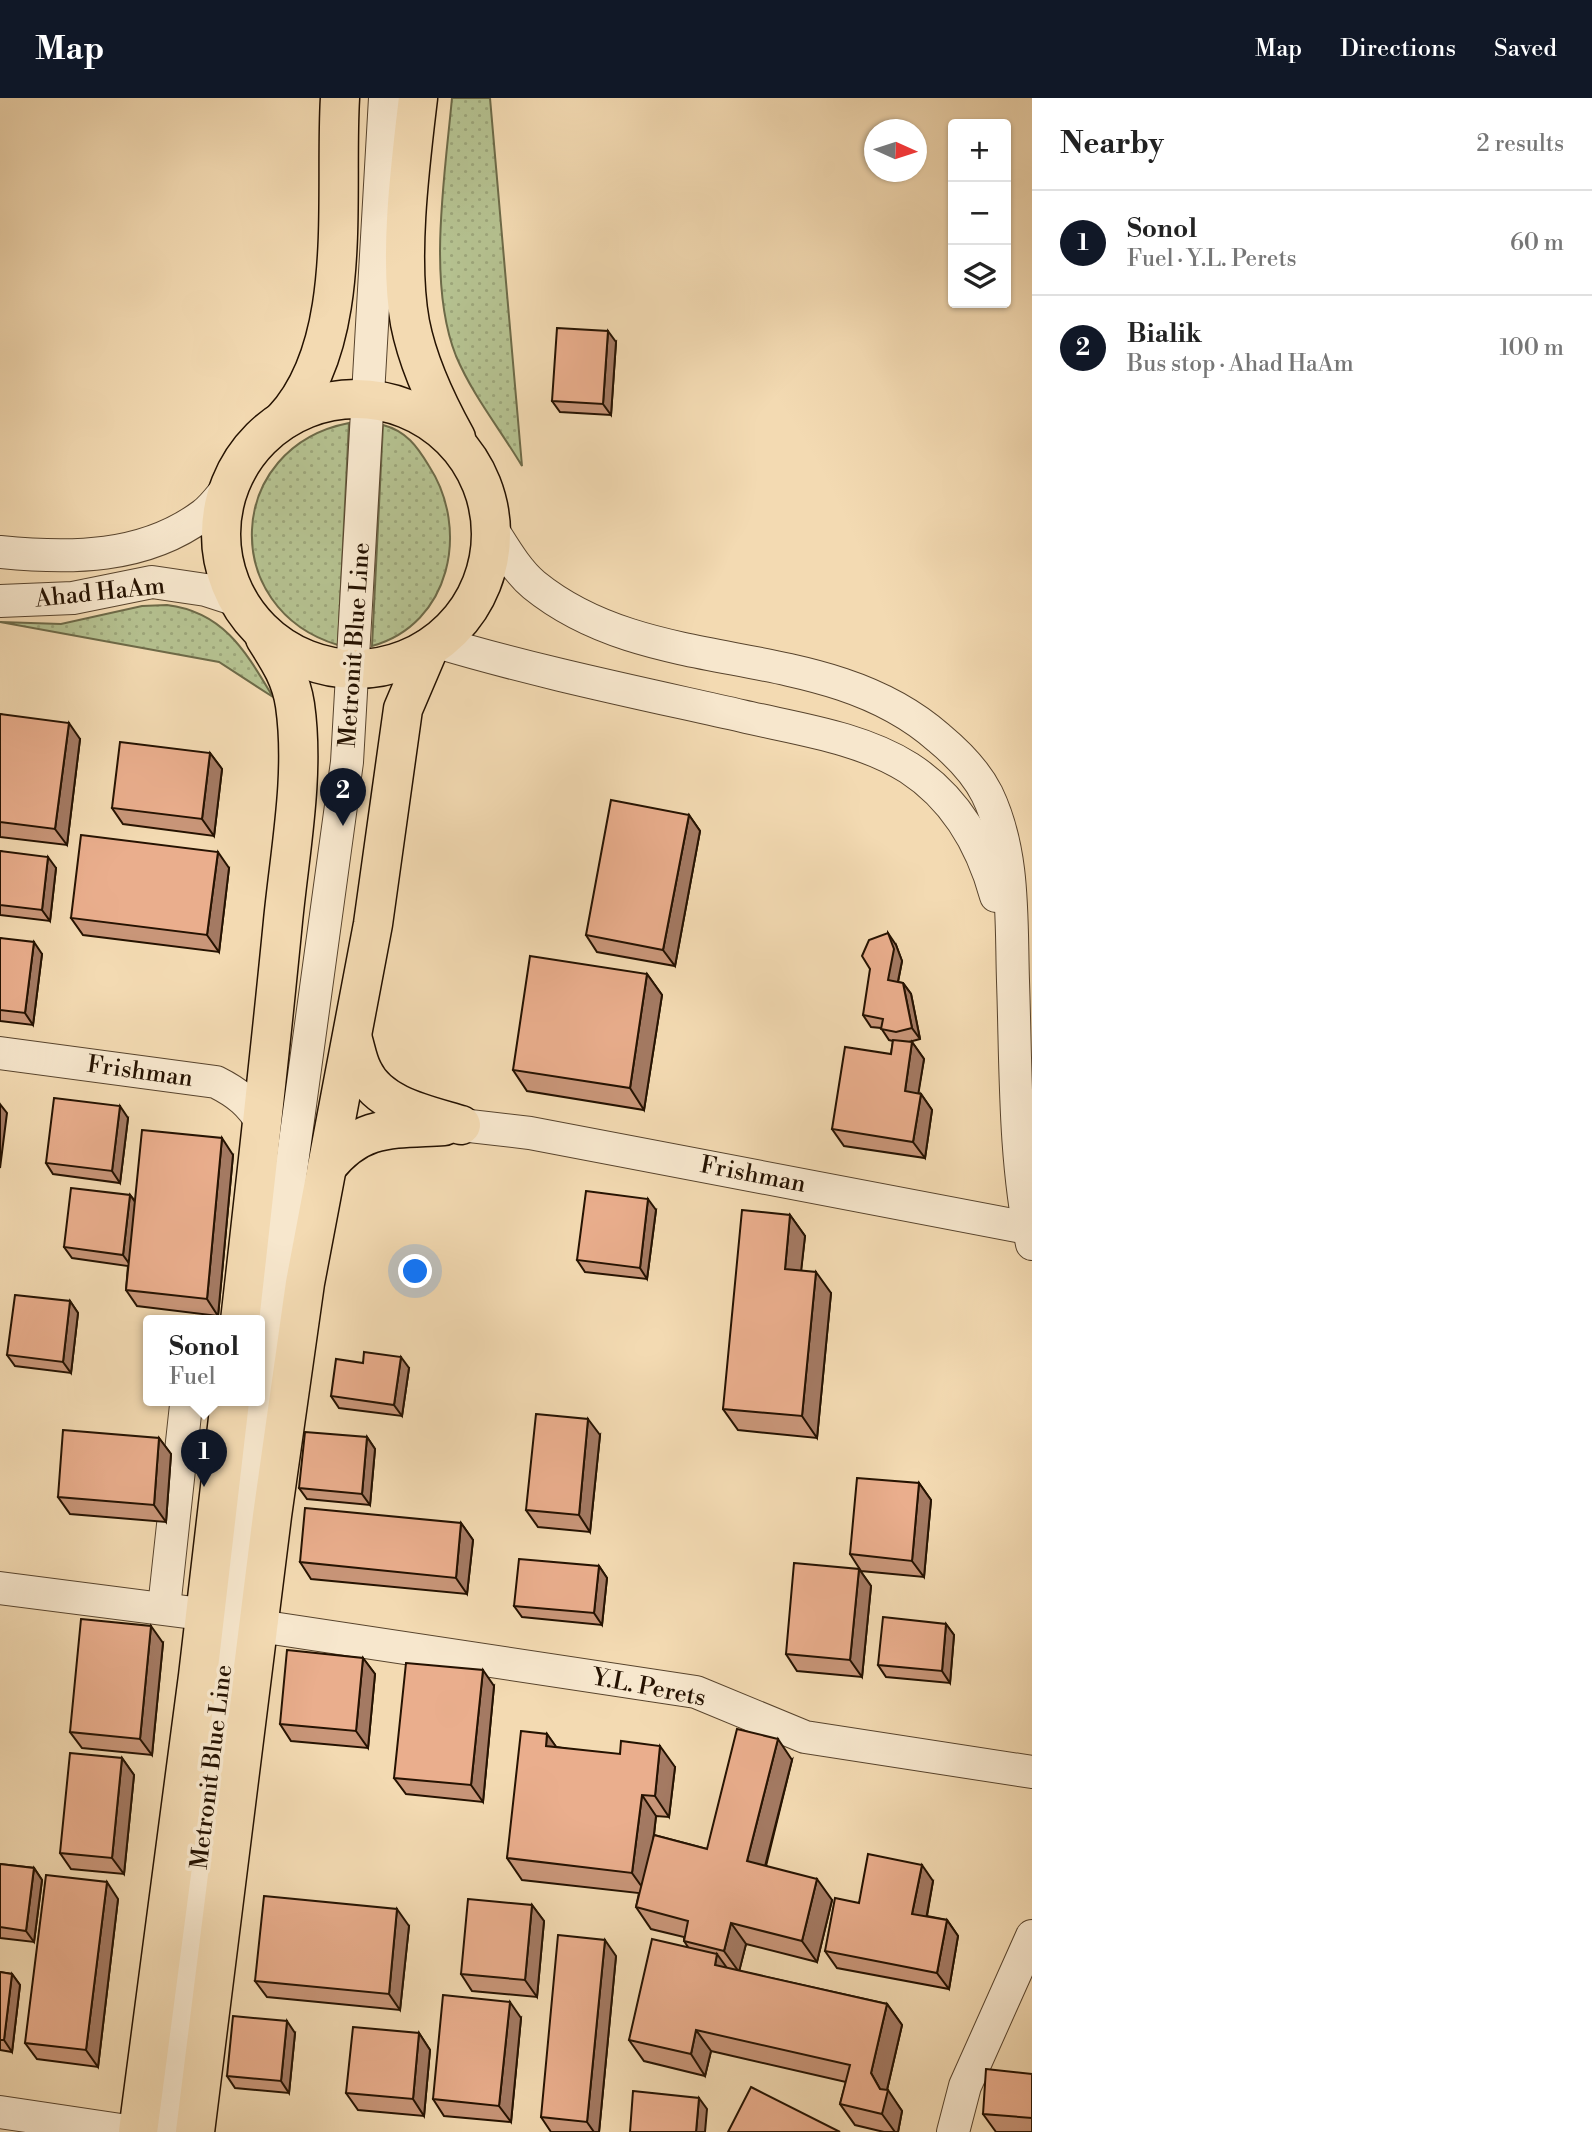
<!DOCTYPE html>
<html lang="en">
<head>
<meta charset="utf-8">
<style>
  :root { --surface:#fff; --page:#f2f2f2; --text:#222; --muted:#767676; --line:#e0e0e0; --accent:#111827 }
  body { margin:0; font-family:"Libre Bodoni",serif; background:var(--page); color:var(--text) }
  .controls { position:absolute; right:21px; top:21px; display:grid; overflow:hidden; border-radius:7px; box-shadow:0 2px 5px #0004 }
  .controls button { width:63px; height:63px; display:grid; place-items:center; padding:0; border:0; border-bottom:2px solid var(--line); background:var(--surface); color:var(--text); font:35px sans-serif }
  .compass { position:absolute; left:864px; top:21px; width:63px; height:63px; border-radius:50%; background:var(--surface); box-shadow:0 2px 5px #0004; rotate:93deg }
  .you { position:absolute; left:416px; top:1174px; width:24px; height:24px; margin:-18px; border:5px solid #fff; border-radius:50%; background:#1a73e8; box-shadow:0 0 0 10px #1a73e833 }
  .badge { display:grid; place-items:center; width:46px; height:46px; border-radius:50%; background:var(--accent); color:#fff; font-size:23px; font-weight:700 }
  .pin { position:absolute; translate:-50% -58px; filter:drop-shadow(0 2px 4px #0008) }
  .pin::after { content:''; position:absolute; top:37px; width:24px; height:21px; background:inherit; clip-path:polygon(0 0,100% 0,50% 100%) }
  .popup { position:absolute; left:143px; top:1217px; width:122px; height:91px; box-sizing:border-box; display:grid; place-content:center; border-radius:7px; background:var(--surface); filter:drop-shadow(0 2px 5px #0005); font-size:23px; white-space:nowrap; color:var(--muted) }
  .popup b { font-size:26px; color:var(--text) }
  .popup::after { content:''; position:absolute; left:50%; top:100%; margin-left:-14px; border:14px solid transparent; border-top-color:var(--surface) }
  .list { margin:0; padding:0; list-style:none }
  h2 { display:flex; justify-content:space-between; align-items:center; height:91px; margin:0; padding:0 28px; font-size:30px }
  h2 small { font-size:23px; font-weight:400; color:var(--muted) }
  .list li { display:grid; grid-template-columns:46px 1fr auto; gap:21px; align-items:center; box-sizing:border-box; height:105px; padding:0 28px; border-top:2px solid var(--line) }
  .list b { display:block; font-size:26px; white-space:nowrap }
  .list p { margin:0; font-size:23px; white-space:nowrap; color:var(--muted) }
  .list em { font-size:23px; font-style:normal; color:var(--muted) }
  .icon { flex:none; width:38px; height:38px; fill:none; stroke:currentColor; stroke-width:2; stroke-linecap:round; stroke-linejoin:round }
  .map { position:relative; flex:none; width:1032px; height:2034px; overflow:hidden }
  header { display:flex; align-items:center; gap:42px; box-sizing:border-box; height:98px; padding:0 35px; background:var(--accent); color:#fff }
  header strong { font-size:33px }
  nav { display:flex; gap:38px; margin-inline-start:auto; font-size:24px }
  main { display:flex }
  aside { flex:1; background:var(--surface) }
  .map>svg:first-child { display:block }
  .park { fill:url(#park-dots); stroke:#6d6a48; stroke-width:2 }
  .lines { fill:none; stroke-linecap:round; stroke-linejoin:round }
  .minor-casing { stroke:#58442d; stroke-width:34 }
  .major-casing { stroke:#251201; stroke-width:41 }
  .minor { stroke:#f7e7cd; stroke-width:32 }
  .major { stroke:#f3dab2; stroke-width:38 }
  .wall { fill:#c99679; stroke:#251201; stroke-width:2 }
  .shaded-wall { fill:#a47a63; stroke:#251201; stroke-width:2 }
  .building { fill:#eaae8d; stroke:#251201; stroke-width:2 }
  .labels { text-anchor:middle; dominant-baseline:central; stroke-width:7; stroke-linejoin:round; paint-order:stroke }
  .street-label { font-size:24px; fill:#251201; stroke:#f7e7cd }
</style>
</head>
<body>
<header>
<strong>Map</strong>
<nav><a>Map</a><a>Directions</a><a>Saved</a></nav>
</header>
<main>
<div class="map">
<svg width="1032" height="2034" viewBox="0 0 1032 2034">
  <defs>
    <pattern id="park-dots" width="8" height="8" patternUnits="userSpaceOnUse" patternTransform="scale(1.75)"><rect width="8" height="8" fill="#b5c190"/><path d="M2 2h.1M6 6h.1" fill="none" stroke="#9ca57a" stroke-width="1.8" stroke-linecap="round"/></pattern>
  </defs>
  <rect width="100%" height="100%" fill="#f3dab2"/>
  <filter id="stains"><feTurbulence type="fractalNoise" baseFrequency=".00286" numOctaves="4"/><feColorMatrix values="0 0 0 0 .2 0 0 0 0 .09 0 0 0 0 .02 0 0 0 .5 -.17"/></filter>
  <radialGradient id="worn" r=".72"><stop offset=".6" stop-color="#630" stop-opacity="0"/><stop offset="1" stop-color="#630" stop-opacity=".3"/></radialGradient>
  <g class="park">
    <path d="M452,0h38l32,368c-22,-37 -49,-70 -66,-110 -29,-73 -11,-181 -4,-258z"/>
    <path d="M349,325l-11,222c-120,-36 -113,-198 11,-222z"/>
    <path d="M383,327c23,6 34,21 46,41 41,63 22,158 -57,180z"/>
    <path d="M167,507c57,7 79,47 106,92l-54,-35 -219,-40 61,2 81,-18z"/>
  </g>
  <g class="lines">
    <defs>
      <g id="minor">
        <path d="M490,428c13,20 26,44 44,59 118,96 291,52 405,153 18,15 37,34 48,56 28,58 24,124 26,187 3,87 1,178 19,263"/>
        <path d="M0,454c70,7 144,7 203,-37 11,-8 20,-22 29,-32"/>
        <path d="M0,503l73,-3 79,-16 54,8 34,11"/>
        <path d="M437,544c100,30 203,51 305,74 55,13 118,21 167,52 46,30 73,77 87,128"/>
        <path d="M0,955l216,29c22,11 34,21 47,42"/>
        <path d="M461,1027l69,8 498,95"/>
        <path d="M260,1299l87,-635 38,-664"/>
        <path d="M0,1490l186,24"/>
        <path d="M164,1510l22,-203 4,-4"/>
        <path d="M259,1528l437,66 109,45 227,35"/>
        <path d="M0,2014l134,20"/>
        <path d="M164,2034l95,-731"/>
        <path d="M953,2034l12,-46 67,-150"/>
      </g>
      <g id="major">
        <path d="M418,0c-8,67 -20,160 -8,225 8,41 26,79 46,115"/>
        <circle cx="356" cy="436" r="135"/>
        <path d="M283,322c72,-77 51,-223 57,-322"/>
        <path d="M353,942c3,10 5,22 10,31 16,35 65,44 98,54"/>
        <path d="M327,1069c34,-43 66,-38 117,-41"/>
        <path d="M240,1223c15,-133 30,-267 43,-400 7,-71 22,-146 12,-216 -4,-27 -16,-45 -30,-67"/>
        <path d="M138,2034l60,-456 32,-275"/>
        <path d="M195,2034l77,-616 33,-233 68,-359 30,-215 26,-61"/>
      </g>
    </defs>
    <use href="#minor" class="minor-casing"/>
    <use href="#major" class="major-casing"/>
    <use href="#minor" class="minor"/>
    <use href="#major" class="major"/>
  </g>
  <g class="wall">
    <path d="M616,244l-5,73 -51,-3 -8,-11z"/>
    <path d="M0,616l80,25 -13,106 -67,-8z"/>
    <path d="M210,655l12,16 -8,67 -91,-12 -11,-16z"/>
    <path d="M689,717l11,16 -25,135 -78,-14 -11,-17z"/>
    <path d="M0,753l56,17 -6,53 -50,-6z"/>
    <path d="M229,770l-10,84 -136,-17 -12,-17z"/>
    <path d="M0,840l42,16 -9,71 -33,-4z"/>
    <path d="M896,847l6,16 -4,21 5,1 8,11 9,45 -11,3h3l12,17 -6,34 3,1 11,16 -7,48 -81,-12 -12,-17 59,-75 2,-13 -4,-1 -8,-12 -10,-1 -8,-12z"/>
    <path d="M647,876l15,21 -18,115 -117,-19 -14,-21z"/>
    <path d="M128,1020l-8,65 -67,-9 -7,-11z"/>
    <path d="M233,1057l-15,161 -81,-10 -11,-16 2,-24 -56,-8 -8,-11 66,-52 5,6z"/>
    <path d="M656,1112l-9,69 -62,-7 -8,-12z"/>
    <path d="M790,1117l15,21 -4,34 30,23 -14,145 -79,-8 -15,-21z"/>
    <path d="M70,1203l8,12 -7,60 -56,-7 -8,-11z"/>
    <path d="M363,1265l46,5 -7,48 -63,-8 -8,-12z"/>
    <path d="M600,1337l-10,97 -52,-5 -12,-17z"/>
    <path d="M367,1339l8,12 -5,56 -63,-6 -8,-11z"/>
    <path d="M159,1340l12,16 -5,68 -96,-8 -12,-17z"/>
    <path d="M919,1385l12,17 -7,77 -63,-6 -11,-17z"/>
    <path d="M461,1425l12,17 -6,54 -156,-15 -11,-17z"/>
    <path d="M599,1468l8,12 -5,47 -80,-8 -8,-11z"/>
    <path d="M859,1471l12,17 -9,91 -65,-6 -11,-17z"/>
    <path d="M946,1526l8,11 -4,48 -64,-6 -8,-12z"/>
    <path d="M163,1545l-11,112 -70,-7 -12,-16z"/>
    <path d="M363,1560l12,16 -7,74 -77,-7 -11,-17z"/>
    <path d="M494,1588l-11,116 -77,-8 -12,-16z"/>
    <path d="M547,1636l9,13 119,20 -6,50 -13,-1 -2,19 53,14 85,-89 -26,106 66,34 -15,62 -71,-18 -7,27 148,33 15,21 -15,65 15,21 -4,21h-14l-29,-7 -15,-21 6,-22 -135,-31 -6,25 -61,-15 -15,-21 59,-93 -4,-6v-4l-33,-8 -15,-22 3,-14 -117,-13 -15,-22z"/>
    <path d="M122,1660l12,17 -10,99 -53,-5 -11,-16z"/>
    <path d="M0,1766l34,4 8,12 -8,62 -34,-4z"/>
    <path d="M933,1783l-6,35 20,4 11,16 -9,53 -112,-21 -12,-17 34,-48z"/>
    <path d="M118,1801l-20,168 -61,-8 -12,-16z"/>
    <path d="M532,1807l12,16 -7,76 -65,-6 -11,-17z"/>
    <path d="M409,1828l-9,84 -133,-13 -12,-16z"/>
    <path d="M616,1858l-17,176h-48l-10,-15z"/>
    <path d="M0,1874l12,2 8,11 -8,67 -12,-2z"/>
    <path d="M521,1920l-10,104 -67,-6 -11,-17z"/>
    <path d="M295,1935l-6,60 -54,-5 -8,-12z"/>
    <path d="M419,1935l11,17 -6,66 -66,-6 -12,-17z"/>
    <path d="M1032,1976v58h-36l-13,-18z"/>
  </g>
  <g class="shaded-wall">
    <path d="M608,233l8,11 -5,73 -8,-11z"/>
    <path d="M69,625l11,16 -13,106 -12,-16z"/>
    <path d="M210,655l12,16 -8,67 -12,-17z"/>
    <path d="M689,717l11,16 -25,135 -12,-16z"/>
    <path d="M218,754l11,16 -10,84 -12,-17z"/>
    <path d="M48,759l8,11 -6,53 -8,-11z"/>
    <path d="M888,835l8,12 6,16 -6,30 -8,-11z"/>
    <path d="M34,844l8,12 -9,71 -8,-12z"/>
    <path d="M647,876l15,21 -18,115 -14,-22z"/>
    <path d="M903,885l8,11 9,45 -8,-11z"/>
    <path d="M912,944l12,17 -8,49 -11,-17z"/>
    <path d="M921,996l11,16 -7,48 -12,-16z"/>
    <path d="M0,1006l7,9 -7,55z"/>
    <path d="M120,1008l8,12 -8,65 -8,-12z"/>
    <path d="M222,1040l11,17 -15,161 -11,-17z"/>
    <path d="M130,1097l8,11 -7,60 -8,-11z"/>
    <path d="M648,1101l8,11 -9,69 -7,-11z"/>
    <path d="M790,1117l15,21 -6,54 -14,-21z"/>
    <path d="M816,1174l15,21 -14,145 -15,-22z"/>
    <path d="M70,1203l8,12 -7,60 -8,-11z"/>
    <path d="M401,1259l8,11 -7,48 -8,-11z"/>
    <path d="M588,1321l12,16 -10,97 -11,-17z"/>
    <path d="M367,1339l8,12 -5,56 -8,-11z"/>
    <path d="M159,1340l12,16 -5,68 -12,-17z"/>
    <path d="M919,1385l12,17 -7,77 -12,-16z"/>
    <path d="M461,1425l12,17 -6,54 -11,-16z"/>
    <path d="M599,1468l8,12 -5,47 -8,-12z"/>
    <path d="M859,1471l12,17 -9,91 -12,-17z"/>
    <path d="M946,1526l8,11 -4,48 -8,-12z"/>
    <path d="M151,1528l12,17 -11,112 -12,-16z"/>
    <path d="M363,1560l12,16 -7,74 -12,-17z"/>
    <path d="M483,1572l11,16 -11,116 -12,-17z"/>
    <path d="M547,1636l15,21 -16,-9z"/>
    <path d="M778,1641l14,21 -31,122 -14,-21z"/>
    <path d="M660,1648l15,21 -6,50 -14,-21z"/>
    <path d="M122,1660l12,17 -10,99 -12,-16z"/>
    <path d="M642,1697l14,21 -9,78 -15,-21z"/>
    <path d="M922,1767l11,16 -9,49 -12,-16z"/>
    <path d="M34,1770l8,12 -8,62 -8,-11z"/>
    <path d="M817,1781l15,21 -15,62 -15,-21z"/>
    <path d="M107,1784l11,17 -20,168 -12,-17z"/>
    <path d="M532,1807l12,16 -7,76 -12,-17z"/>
    <path d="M397,1811l12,17 -9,84 -11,-16z"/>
    <path d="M947,1822l11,16 -9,53 -12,-16z"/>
    <path d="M731,1825l15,21 -7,28 -15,-21z"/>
    <path d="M605,1842l11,16 -17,176h-5l-7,-10z"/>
    <path d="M717,1856l15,21 -17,-10z"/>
    <path d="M12,1876l8,11 -8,67 -8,-12z"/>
    <path d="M510,1904l11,16 -10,104 -12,-16z"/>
    <path d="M887,1906l15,21 -16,69 2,-4 14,21 -4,21h-3l-13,-18 -2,-25 -9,-16z"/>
    <path d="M287,1923l8,12 -6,60 -8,-12z"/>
    <path d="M696,1932l15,21 -6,25 -14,-22z"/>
    <path d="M419,1935l11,17 -6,66 -11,-17z"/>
    <path d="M699,2000l8,11 -2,23h-9z"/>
  </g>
  <g class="building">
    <path d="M557,230l51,3 -5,73 -51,-3z"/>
    <path d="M0,616l69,9 -14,106 -55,-7z"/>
    <path d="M120,644l90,11 -8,66 -90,-11z"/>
    <path d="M611,702l78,15 -26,135 -77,-15z"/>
    <path d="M81,737l137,17 -11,83 -136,-17z"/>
    <path d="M0,753l48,6 -6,53 -42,-5z"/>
    <path d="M888,835l6,16 -6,31 15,3 9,45 -16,4 -15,-3 2,-10 -20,-4 7,-46 -8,-13 7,-16z"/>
    <path d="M0,840l34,4 -9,71 -25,-3z"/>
    <path d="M530,858l117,18 -17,114 -117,-18z"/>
    <path d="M893,942l19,2 -7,49 16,3 -8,48 -81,-13 13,-82 46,7z"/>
    <path d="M54,1000l66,8 -8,65 -66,-8z"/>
    <path d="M142,1032l80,8 -15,161 -81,-9z"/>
    <path d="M71,1090l59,7 -7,60 -59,-8z"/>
    <path d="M586,1093l62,8 -8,69 -63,-8z"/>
    <path d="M742,1112l48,5 -5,54 31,3 -14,144 -79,-7z"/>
    <path d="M15,1197l55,6 -7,61 -56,-7z"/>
    <path d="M364,1254l37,5 -7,48 -63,-9 5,-37 27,4z"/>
    <path d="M536,1316l52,5 -9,96 -53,-5z"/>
    <path d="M63,1332l96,8 -5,67 -96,-8z"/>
    <path d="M305,1334l62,5 -5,57 -63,-6z"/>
    <path d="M857,1380l62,5 -7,78 -62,-7z"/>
    <path d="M305,1410l156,15 -5,55 -156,-16z"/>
    <path d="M519,1461l80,7 -5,47 -80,-7z"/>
    <path d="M794,1465l65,6 -9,91 -64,-6z"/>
    <path d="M883,1519l63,7 -4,47 -64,-6z"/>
    <path d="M81,1521l70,7 -11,113 -70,-7z"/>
    <path d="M287,1552l76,8 -7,73 -76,-7z"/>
    <path d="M406,1565l77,7 -12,115 -77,-7z"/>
    <path d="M737,1631l41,10 -31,122 70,18 -15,62 -71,-18 -7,28 -40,-10 4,-20 -52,-14 18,-72 53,14z"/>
    <path d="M521,1633l26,3 -1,12 74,8 1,-13 39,5 -5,50 -13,-1 -10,78 -125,-15z"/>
    <path d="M70,1655l52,5 -10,100 -52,-5z"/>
    <path d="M868,1756l54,11 -10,49 35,6 -10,53 -112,-22 10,-53 24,5z"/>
    <path d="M0,1766l34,4 -8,63 -26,-4z"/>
    <path d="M46,1777l61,7 -21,168 -61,-7z"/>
    <path d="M264,1798l133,13 -8,85 -134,-13z"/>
    <path d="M468,1801l64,6 -7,75 -64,-6z"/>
    <path d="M558,1837l47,5 -18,182 -46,-5z"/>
    <path d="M652,1841l65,15 -2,11 172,39 -16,69 9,16 8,1 -6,24 -42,-10 10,-39 -154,-35 -5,24 -62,-14z"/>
    <path d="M0,1874l12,2 -8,66h-4z"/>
    <path d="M443,1897l67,7 -11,104 -66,-7z"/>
    <path d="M233,1918l54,5 -6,60 -54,-5z"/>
    <path d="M353,1929l66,6 -6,66 -67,-6z"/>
    <path d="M986,1971l46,5v44l-49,-4z"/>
    <path d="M751,1989l89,45h-112z"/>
    <path d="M633,1993l66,7 -3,34h-66z"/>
  </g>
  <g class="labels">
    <g class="street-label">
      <text transform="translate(100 495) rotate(-6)">Ahad HaAm</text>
      <text transform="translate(355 547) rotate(-86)">Metronit Blue Line</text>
      <text transform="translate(140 974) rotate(8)">Frishman</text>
      <text transform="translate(753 1077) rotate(11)">Frishman</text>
      <text transform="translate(649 1590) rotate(11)">Y.L. Perets</text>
      <text transform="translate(212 1669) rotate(-83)">Metronit Blue Line</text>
    </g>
  </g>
  <rect width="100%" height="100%" filter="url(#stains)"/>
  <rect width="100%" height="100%" fill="url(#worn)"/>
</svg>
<div class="controls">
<button>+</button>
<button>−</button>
<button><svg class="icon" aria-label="layers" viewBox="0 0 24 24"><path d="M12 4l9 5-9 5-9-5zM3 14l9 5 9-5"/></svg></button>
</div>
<svg class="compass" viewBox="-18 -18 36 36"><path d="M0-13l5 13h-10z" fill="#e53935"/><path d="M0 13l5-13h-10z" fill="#767676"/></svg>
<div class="you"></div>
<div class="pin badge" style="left:204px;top:1389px">1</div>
<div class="popup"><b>Sonol</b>Fuel</div>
<div class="pin badge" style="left:343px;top:728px">2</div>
</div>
<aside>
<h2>Nearby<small>2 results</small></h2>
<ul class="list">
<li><span class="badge">1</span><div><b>Sonol</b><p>Fuel · Y.L. Perets</p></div><em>60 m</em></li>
<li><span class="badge">2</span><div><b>Bialik</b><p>Bus stop · Ahad HaAm</p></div><em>100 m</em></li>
</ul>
</aside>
</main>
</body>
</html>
